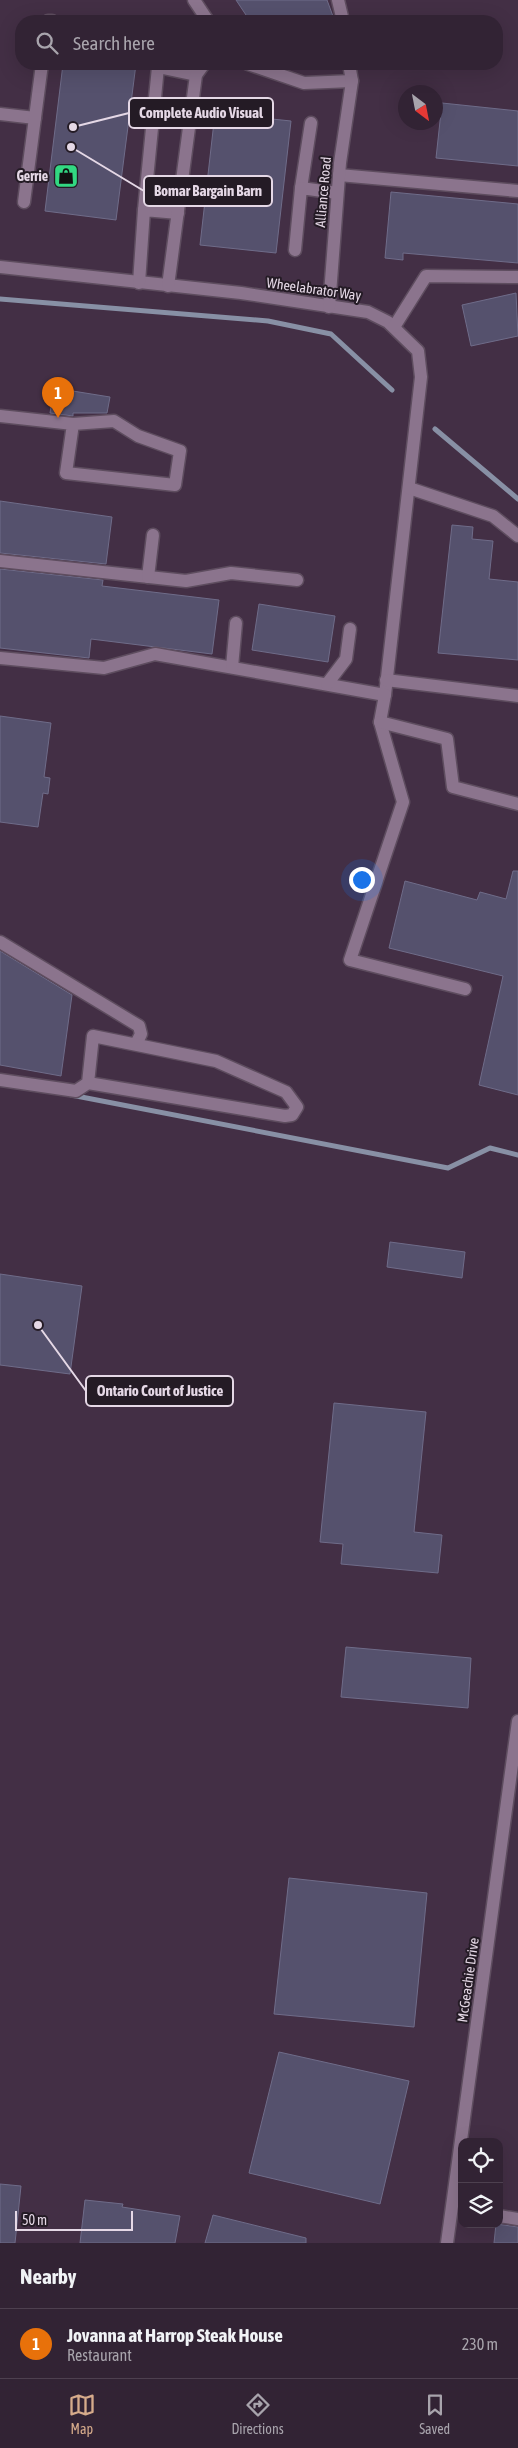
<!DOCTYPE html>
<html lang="en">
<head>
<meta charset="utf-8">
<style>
  :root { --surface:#322334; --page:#3a2b3c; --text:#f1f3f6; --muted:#a8a4ac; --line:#4d404f; --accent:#d6ab8b }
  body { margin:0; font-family:"Asap Condensed",sans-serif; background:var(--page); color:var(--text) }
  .controls { position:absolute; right:15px; bottom:15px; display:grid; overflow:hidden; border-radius:10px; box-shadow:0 5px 20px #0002 }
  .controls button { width:45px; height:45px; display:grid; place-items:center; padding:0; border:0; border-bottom:1px solid var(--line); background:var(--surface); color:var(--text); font:25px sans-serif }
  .compass { position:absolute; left:398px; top:85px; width:45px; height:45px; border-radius:50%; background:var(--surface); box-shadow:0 5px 20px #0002; rotate:148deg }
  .scale { position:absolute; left:15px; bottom:12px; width:118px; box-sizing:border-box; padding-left:5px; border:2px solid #e5d8e6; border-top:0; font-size:14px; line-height:18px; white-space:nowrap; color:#e5d8e6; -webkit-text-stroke:4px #241b25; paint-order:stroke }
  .you { position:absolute; left:361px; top:879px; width:18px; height:18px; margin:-12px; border:4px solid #fff; border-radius:50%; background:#1a73e8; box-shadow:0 0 0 8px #1a73e833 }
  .badge { display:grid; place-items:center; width:32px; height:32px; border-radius:50%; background:var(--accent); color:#fff; font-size:16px; font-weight:700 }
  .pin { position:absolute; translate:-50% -41px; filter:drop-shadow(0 1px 2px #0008) }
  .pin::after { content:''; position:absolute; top:26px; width:18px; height:15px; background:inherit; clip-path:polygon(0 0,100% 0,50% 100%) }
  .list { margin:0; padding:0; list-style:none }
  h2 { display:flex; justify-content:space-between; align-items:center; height:65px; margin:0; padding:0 20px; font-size:21px }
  h2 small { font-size:16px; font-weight:400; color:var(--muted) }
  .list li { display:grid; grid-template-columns:32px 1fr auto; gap:15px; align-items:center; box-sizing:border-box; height:70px; padding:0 20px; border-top:1px solid var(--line) }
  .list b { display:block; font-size:19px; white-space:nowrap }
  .list p { margin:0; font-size:16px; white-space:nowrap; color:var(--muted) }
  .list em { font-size:16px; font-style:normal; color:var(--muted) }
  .icon { flex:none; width:28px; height:28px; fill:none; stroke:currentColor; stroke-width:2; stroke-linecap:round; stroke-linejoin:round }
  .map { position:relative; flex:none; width:518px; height:2243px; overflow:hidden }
  .search { position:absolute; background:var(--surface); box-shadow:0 5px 20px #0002; left:15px; right:15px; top:15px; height:55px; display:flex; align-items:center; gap:12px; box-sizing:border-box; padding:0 18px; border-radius:20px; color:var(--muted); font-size:19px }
  .sheet { height:135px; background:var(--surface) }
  nav { display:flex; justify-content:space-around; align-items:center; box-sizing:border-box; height:70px; border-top:1px solid var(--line); background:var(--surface); font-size:14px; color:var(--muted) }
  nav a { display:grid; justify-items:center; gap:2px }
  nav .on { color:var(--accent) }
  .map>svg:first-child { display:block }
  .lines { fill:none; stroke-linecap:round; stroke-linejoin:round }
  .stream { stroke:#8890a5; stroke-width:5 }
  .building { fill:#55516d; stroke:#6f6c89 }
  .minor-casing { stroke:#5e4d5f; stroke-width:15 }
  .minor { stroke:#8b748d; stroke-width:12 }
  .labels { text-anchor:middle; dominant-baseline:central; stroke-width:4; stroke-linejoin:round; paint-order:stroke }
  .poi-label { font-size:14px; font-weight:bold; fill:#e5d8e6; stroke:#241b25; text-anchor:end }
  .street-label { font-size:14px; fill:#e5d8e6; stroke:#241b25 }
  .leader { fill:none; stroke:#e5d8e6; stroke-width:2 }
  .callout-dot { fill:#e5d8e6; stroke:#241b25; stroke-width:2 }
  .callout { fill:#241b25; stroke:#e5d8e6; stroke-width:2 }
  .callout-label { font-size:15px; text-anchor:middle; font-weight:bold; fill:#e5d8e6 }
</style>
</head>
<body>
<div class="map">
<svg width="518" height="2243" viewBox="0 0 518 2243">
  <rect width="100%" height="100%" fill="#432f45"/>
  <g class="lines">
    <g class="stream">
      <path d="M0,299l268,22 63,13 61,56"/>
      <path d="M435,429l83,70"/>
      <path d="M71,1095l377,73 42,-20 28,7"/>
    </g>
  </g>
  <g class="building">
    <path d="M236,0h91l7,19 -3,2h-81z"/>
    <path d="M63,64h73l-20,156 -71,-9z"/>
    <path d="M442,103l76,8v55l-82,-8z"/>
    <path d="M215,113l76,8 -15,132 -76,-8z"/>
    <path d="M391,192l127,12v59l-115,-10v7l-18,-2z"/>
    <path d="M516,293l2,43 -47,10 -9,-41z"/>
    <path d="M54,388l56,9 -3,16h-34v3l-23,-3z"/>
    <path d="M0,501l112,16 -6,47 -106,-11z"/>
    <path d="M452,525l21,2 -1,12 21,2 -4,38 29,3v78l-80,-7z"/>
    <path d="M0,569l103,11 -1,6 117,14 -7,54 -121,-15 -2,19 -89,-10z"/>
    <path d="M259,604l76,12 -7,46 -76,-12z"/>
    <path d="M0,716l51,7 -7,54 6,1 -2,16 -5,-1 -5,34 -38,-5z"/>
    <path d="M513,871h5v224l-39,-10 24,-109 -114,-28 16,-67 72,19 3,-8 26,7z"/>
    <path d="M0,951l72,44 -11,81 -61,-11z"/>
    <path d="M390,1242l75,10 -3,26 -75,-11z"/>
    <path d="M0,1274l82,12 -12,88 -70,-9z"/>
    <path d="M334,1403l92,9 -12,120 28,3 -4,38 -97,-9 2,-20 -23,-2z"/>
    <path d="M346,1647l125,11 -3,50 -127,-11z"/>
    <path d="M289,1878l138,15 -13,134 -140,-13z"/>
    <path d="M279,2052l130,29 -29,123 -131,-31z"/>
    <path d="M0,2184l21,2 -6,57h-15z"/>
    <path d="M85,2200l38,4 -1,3 58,9 -5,27h-95z"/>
    <path d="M213,2215l93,23v5h-101z"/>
    <path d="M496,2224l22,3v16h-24z"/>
  </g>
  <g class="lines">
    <defs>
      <g id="minor">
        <path d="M194,0l14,21"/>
        <path d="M338,0l5,21"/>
        <path d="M48,21h4"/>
        <path d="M157,64l1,3 38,8"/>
        <path d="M248,64l56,19 48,-2"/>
        <path d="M0,114l35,4"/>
        <path d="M339,175l179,16"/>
        <path d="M301,188l10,-65"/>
        <path d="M24,202l18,-138"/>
        <path d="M144,210l14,-143"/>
        <path d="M295,250l6,-62 36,5"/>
        <path d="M0,267l241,26 127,19 20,10 30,29 3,26 -36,318 -5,27 23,80 -53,158 115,29"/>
        <path d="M139,283l5,-73 34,3"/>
        <path d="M168,286l28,-211 8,-11"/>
        <path d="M329,307l11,-144 12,-82 -3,-17"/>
        <path d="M394,327l32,-51 92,1"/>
        <path d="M0,416l73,8 41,-3 24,15 42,15 -5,34 -109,-12 7,-49"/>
        <path d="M409,488l84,28 25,20"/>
        <path d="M0,561l186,20 45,-8 66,7"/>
        <path d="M148,577l5,-42"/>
        <path d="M0,658l104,10 51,-14 230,41"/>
        <path d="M232,667l4,-44"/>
        <path d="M386,680l132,16"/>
        <path d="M327,684l19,-25 4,-30"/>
        <path d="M380,722l67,17 6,48 65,17"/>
        <path d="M0,942l139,84 2,8 -5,10"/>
        <path d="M0,1080l76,11 12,-8 5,-47 123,25 70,31 11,15 -5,8 -7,1 -197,-33"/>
        <path d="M499,2216l19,3"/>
        <path d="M447,2243l71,-522"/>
      </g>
    </defs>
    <use href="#minor" class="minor-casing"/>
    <use href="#minor" class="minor"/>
  </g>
  <defs>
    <symbol id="shop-square" viewBox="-11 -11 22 22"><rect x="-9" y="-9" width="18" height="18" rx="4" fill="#32d882" stroke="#241b25"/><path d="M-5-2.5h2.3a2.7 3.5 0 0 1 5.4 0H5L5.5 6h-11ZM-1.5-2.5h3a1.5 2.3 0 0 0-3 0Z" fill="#111"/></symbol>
  </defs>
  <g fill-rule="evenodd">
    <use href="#shop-square" x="52" y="162" width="28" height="28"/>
  </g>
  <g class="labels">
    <g class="poi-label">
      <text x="48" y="176">Gerrie</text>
    </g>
    <g class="street-label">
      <text transform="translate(323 192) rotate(-85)">Alliance Road</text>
      <text transform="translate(314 289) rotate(8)">Wheelabrator Way</text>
      <text transform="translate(468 1980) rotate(-82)">McGeachie Drive</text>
    </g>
  </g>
  <path class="leader" d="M73 127L129 113M71 147L144 191M38 1325L86 1391"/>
  <g class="callout-dot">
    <circle cx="73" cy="127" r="5"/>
    <circle cx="71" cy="147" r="5"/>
    <circle cx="38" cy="1325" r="5"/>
  </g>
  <g class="callout">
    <rect x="129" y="98" width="144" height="30" rx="5"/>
    <rect x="144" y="176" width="128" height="30" rx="5"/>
    <rect x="86" y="1376" width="147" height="30" rx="5"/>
  </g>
  <g class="callout-label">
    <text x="201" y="118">Complete Audio Visual</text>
    <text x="208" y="196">Bomar Bargain Barn</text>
    <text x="160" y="1396">Ontario Court of Justice</text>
  </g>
</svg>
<div class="controls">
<button><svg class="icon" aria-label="locate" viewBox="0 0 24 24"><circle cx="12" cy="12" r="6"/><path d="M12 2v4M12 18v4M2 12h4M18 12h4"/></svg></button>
<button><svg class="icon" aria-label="layers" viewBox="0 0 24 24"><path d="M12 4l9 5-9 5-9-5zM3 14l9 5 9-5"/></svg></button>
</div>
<svg class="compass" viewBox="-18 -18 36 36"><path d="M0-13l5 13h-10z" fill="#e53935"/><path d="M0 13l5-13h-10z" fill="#a8a4ac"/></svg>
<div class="scale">50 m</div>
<div class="you"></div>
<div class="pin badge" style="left:58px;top:418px;background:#e8710a">1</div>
<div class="search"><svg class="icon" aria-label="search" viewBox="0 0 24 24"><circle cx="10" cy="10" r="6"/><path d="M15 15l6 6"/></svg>Search here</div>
</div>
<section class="sheet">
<h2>Nearby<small></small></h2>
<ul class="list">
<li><span class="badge" style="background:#e8710a">1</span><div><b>Jovanna at Harrop Steak House</b><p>Restaurant</p></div><em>230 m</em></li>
</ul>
</section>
<nav>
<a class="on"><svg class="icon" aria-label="map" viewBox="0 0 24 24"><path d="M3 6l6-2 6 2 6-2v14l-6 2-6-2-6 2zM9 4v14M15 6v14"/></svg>Map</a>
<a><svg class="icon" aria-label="directions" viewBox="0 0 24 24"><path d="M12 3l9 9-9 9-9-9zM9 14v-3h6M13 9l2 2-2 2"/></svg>Directions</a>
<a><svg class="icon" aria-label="saved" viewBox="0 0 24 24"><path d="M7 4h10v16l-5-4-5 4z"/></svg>Saved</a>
</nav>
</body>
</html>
